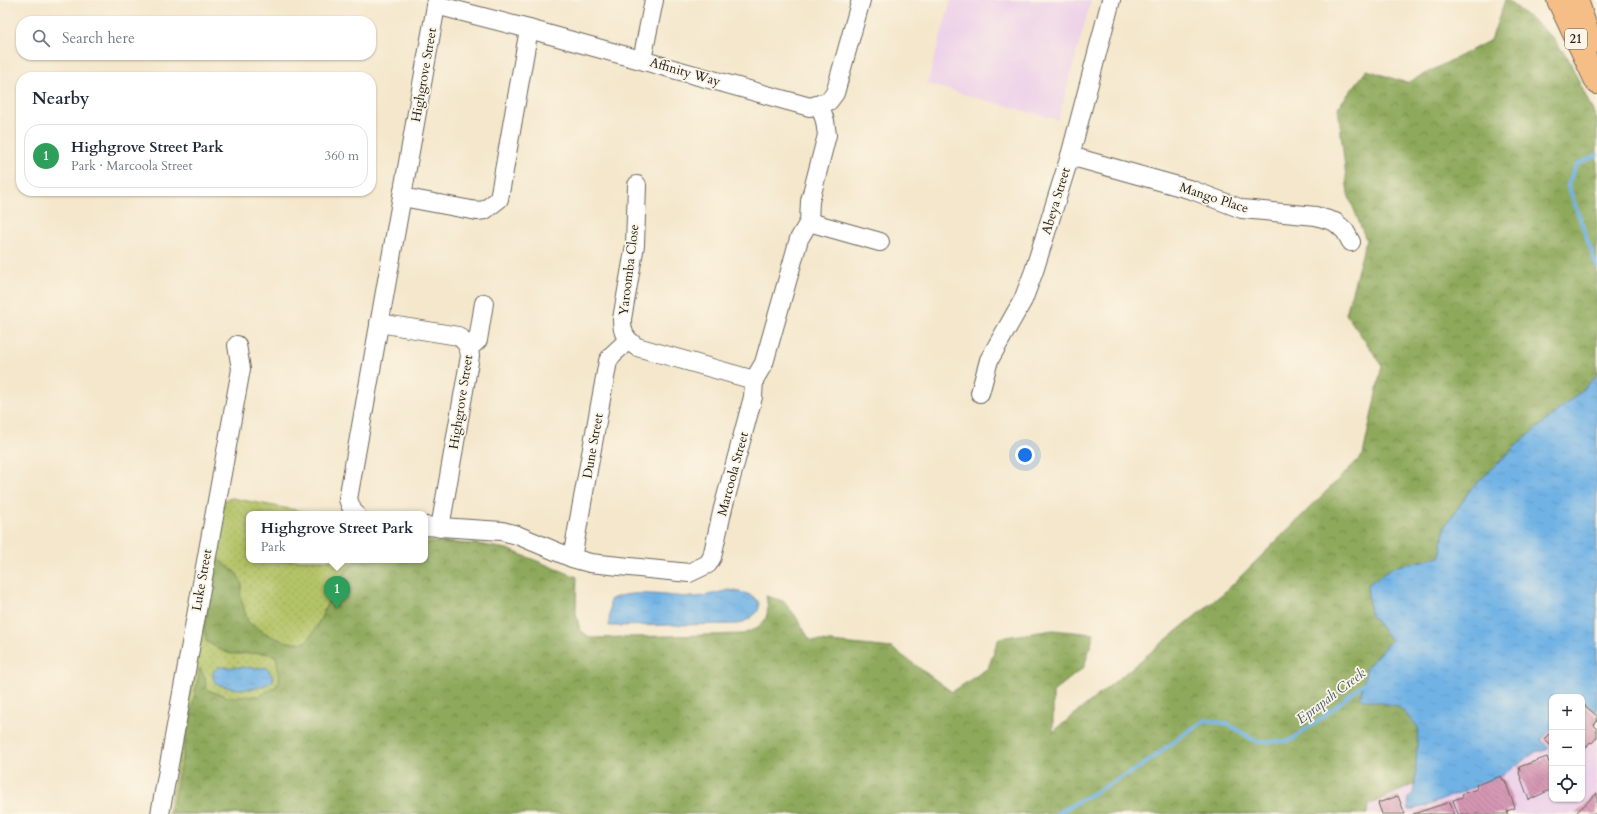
<!DOCTYPE html>
<html lang="en">
<head>
<meta charset="utf-8">
<style>
  :root { --surface:#fff; --page:#f2f2f3; --text:#1f2937; --muted:#747a83; --line:#e0e1e3; --accent:#d93025 }
  body { margin:0; font-family:Cardo,serif; background:var(--page); color:var(--text) }
  .controls { position:absolute; right:12px; bottom:12px; display:grid; overflow:hidden; border-radius:8px; box-shadow:0 1px 3px #0004 }
  .controls button { width:36px; height:36px; display:grid; place-items:center; padding:0; border:0; border-bottom:1px solid var(--line); background:var(--surface); color:var(--text); font:20px sans-serif }
  .you { position:absolute; left:1025px; top:455px; width:14px; height:14px; margin:-10px; border:3px solid #fff; border-radius:50%; background:#1a73e8; box-shadow:0 0 0 6px #1a73e833 }
  .badge { display:grid; place-items:center; width:26px; height:26px; border-radius:50%; background:var(--accent); color:#fff; font-size:13px; font-weight:700 }
  .pin { position:absolute; translate:-50% -33px; filter:drop-shadow(0 1px 2px #0008) }
  .pin::after { content:''; position:absolute; top:21px; width:14px; height:12px; background:inherit; clip-path:polygon(0 0,100% 0,50% 100%) }
  .popup { position:absolute; left:246px; top:511px; width:182px; height:52px; box-sizing:border-box; display:grid; place-content:center; border-radius:8px; background:var(--surface); filter:drop-shadow(0 1px 3px #0005); font-size:13px; white-space:nowrap; color:var(--muted) }
  .popup b { font-size:15px; color:var(--text) }
  .popup::after { content:''; position:absolute; left:50%; top:100%; margin-left:-8px; border:8px solid transparent; border-top-color:var(--surface) }
  .list { margin:0; padding:0; list-style:none }
  h2 { display:flex; justify-content:space-between; align-items:center; height:52px; margin:0; padding:0 16px; font-size:17px }
  h2 small { font-size:13px; font-weight:400; color:var(--muted) }
  .list li { display:grid; grid-template-columns:26px 1fr auto; gap:12px; align-items:center; box-sizing:border-box; height:64px; margin:0 8px 8px; padding:0 8px; border:1px solid var(--line); border-radius:16px }
  .list b { display:block; font-size:15px; white-space:nowrap }
  .list p { margin:0; font-size:13px; white-space:nowrap; color:var(--muted) }
  .list em { font-size:13px; font-style:normal; color:var(--muted) }
  .icon { flex:none; width:22px; height:22px; fill:none; stroke:currentColor; stroke-width:2; stroke-linecap:round; stroke-linejoin:round }
  .map { position:relative; flex:none; width:1597px; height:814px; overflow:hidden }
  .search { position:absolute; background:var(--surface); box-shadow:0 1px 3px #0004; left:16px; top:16px; width:360px; height:44px; display:flex; align-items:center; gap:10px; box-sizing:border-box; padding:0 14px; border-radius:16px; color:var(--muted); font-size:15px }
  .panel { position:absolute; background:var(--surface); box-shadow:0 1px 3px #0004; left:16px; top:72px; width:360px; height:124px; border-radius:16px }
  .map>svg:first-child { display:block }
  .built { fill:#edd1e9 }
  .grass { fill:url(#grass-dots); stroke:#687041 }
  .forest { fill:url(#forest-crowns); stroke:#55623c }
  .water { fill:url(#water-ripples); stroke:#466780 }
  .lines { fill:none; stroke-linecap:round; stroke-linejoin:round }
  .stream { stroke:#71b2e5; stroke-width:4 }
  .building { fill:url(#building-back-hatch) }
  .minor-casing { stroke:#68635a; stroke-width:20 }
  .highway-casing { stroke:#68635a; stroke-width:24 }
  .minor { stroke:#fff; stroke-width:18 }
  .highway { stroke:#f6be87; stroke-width:22 }
  .labels { text-anchor:middle; dominant-baseline:central; stroke-width:3.5; stroke-linejoin:round; paint-order:stroke }
  .shield { fill:#fcf5e5; stroke:#5f5d58; stroke-width:1 }
  .shield-label { font-size:12px; font-weight:bold; fill:#1c1c1c }
  .street-label { font-size:13px; fill:#1c1c1c; stroke:#fcf5e5 }
  .water-label { font-size:14px; font-style:italic; fill:#3e586c; stroke:#fcf5e5 }
</style>
</head>
<body>
<div class="map">
<svg width="1597" height="814" viewBox="0 0 1597 814">
  <defs>
    <pattern id="grass-dots" width="8" height="8" patternUnits="userSpaceOnUse"><rect width="8" height="8" fill="#b3c366"/><path d="M2 2h.1M6 6h.1" fill="none" stroke="#99a758" stroke-width="1.8" stroke-linecap="round"/></pattern>
    <pattern id="forest-crowns" width="20" height="18" patternUnits="userSpaceOnUse"><rect width="20" height="18" fill="#8ea95b"/><path d="M2 6a3 3 0 1 1 6 0M12 15a3 3 0 1 1 6 0" fill="none" stroke="#73894a"/></pattern>
    <pattern id="water-ripples" width="26" height="14" patternUnits="userSpaceOnUse"><rect width="26" height="14" fill="#71b2e5"/><path d="M2 4q2-2 4 0t4 0M15 11q2-2 4 0t4 0" fill="none" stroke="#6198c4"/></pattern>
    <pattern id="building-back-hatch" width="6" height="6" patternUnits="userSpaceOnUse"><rect width="6" height="6" fill="#d596b4"/><path d="M-1 5l2 2M0 0l6 6M5-1l2 2" fill="none" stroke="#ac7a92"/></pattern>
  </defs>
  <rect width="100%" height="100%" fill="#fcf5e5"/>
  <filter id="ink" filterUnits="userSpaceOnUse"><feTurbulence type="fractalNoise" baseFrequency=".025" numOctaves="2"/><feDisplacementMap in="SourceGraphic" scale="8" xChannelSelector="R" yChannelSelector="G"/><feConvolveMatrix kernelMatrix="1 2 1 2 8 2 1 2 1" color-interpolation-filters="sRGB"/></filter>
  <filter id="wash" filterUnits="userSpaceOnUse"><feTurbulence type="fractalNoise" baseFrequency=".012" numOctaves="4" result="noise"/><feDisplacementMap in="SourceGraphic" scale="16" xChannelSelector="R" yChannelSelector="G"/><feGaussianBlur stdDeviation="0.9" result="paint"/><feColorMatrix in="noise" values="0 0 0 0 0 0 0 0 0 0 0 0 0 0 0 0 0 1.4 0 .05"/><feComposite in="paint" operator="in"/></filter>
  <g filter="url(#wash)">
    <rect width="100%" height="100%" fill="#f4e7cc"/>
    <g class="built">
      <path d="M951,0h140l-33,120 -131,-36z"/>
      <path d="M1584,703l13,11v100h-269l45,-11 42,-19 126,-44 11,-11v70h30v-95z"/>
    </g>
    <path class="grass" d="M232,498l84,16h-67v46h176v-20l56,5 -48,269h-265l56,-314z"/>
    <path class="forest" d="M1505,0h3l43,36 17,22 29,62v255l-19,19 -61,51 -46,44 -26,37 -5,31 -47,10 -23,47 21,26 -24,27 31,39 21,21 -4,57 -47,21 -1,9h-1196l29,-146 5,10 2,12 21,7 31,-1 17,-9 4,-8 -4,-23c-18,-6 -25,-1 -41,-2 -11,0 -21,-8 -29,-13l-2,-12 13,-71 19,15 6,10 -2,12 8,27c19,12 35,24 58,20 22,-25 23,-64 54,-82h65v-17l52,1 30,5 70,28 -1,37 4,16 11,8 152,-4c21,-8 28,-15 23,-38l17,5 12,14 15,25 82,8 60,44 36,-24 11,-30 54,-8 41,4 -10,33 -31,25v40l174,-142 136,-135 19,-90 -36,-51 20,-74 -18,-46 -10,-87 29,-37 40,13 84,-43z"/>
    <g class="water">
      <path d="M1597,375v337l-13,-9 -2,1v-7h-30v32l-11,11 8,7 -6,4h-6l-36,25 -74,30 -18,4 -1,-12 5,-5 2,-9 3,-57 -20,-21 -38,-7 7,-32 24,-27 -21,-26 -3,-29 26,-18 47,-10 5,-31 26,-37 46,-44 61,-51z"/>
      <path d="M730,590c8,2 19,3 25,8 13,11 -7,23 -17,26l-129,2 1,-26c20,-12 60,-3 83,-3 12,0 25,-5 37,-7z"/>
      <path d="M218,667l49,1 7,11c-14,14 -41,11 -58,5l-3,-6v-6z"/>
    </g>
    <g class="lines">
      <g class="stream">
        <path d="M1597,155l-21,10 -8,20 29,82"/>
        <path d="M1056,814l84,-47 47,-35 19,-12 22,4 29,18 32,-1 29,-20 50,-41"/>
      </g>
    </g>
    <g id="blocks">
      <g class="building">
        <path d="M1583,704l14,12v5l-3,4 3,4v8l-5,6 -2,-1 -8,11z"/>
        <path d="M1552,731v16l-8,-8z"/>
        <path d="M1547,757l2,6 3,-2v28l-23,11 -10,-27 1,-2 -1,-4z"/>
        <path d="M1501,776l2,4h2l10,28 -8,3 1,3h-50l-5,-14 10,-3 -1,-3 15,-5 -1,-4z"/>
        <path d="M1597,793v21h-22z"/>
        <path d="M1398,796l7,18h-23l-4,-11z"/>
        <path d="M1450,802l4,12h-41z"/>
      </g>
    </g>
  </g>
  <g filter="url(#ink)">
    <use href="#blocks" fill-opacity="0" stroke="#68635a" stroke-width="1"/>
    <g class="lines">
      <defs>
        <g id="minor">
          <path d="M436,5l93,24 281,78 19,-6 6,-8 26,-93"/>
          <path d="M642,60l12,-60"/>
          <path d="M1070,156l122,34 50,19 74,7 19,6 10,9 6,11"/>
          <path d="M637,185l-2,60 -13,74c0,14 3,20 15,28l117,33"/>
          <path d="M402,197l75,14 8,-1 14,-11 30,-170"/>
          <path d="M809,222l71,20"/>
          <path d="M379,323l79,13c8,6 11,10 12,20l-30,172"/>
          <path d="M469,348l9,-8 6,-37"/>
          <path d="M980,393l9,-33 34,-60 11,-29 36,-115 41,-156"/>
          <path d="M356,514l-3,-2 -5,-13 89,-499"/>
          <path d="M425,526l77,5 15,4 55,23 18,5 99,10 19,-9 4,-7 11,-49 30,-111 1,-17 10,-17 35,-124 10,-17 1,-21 17,-66 -2,-14 -5,-16"/>
          <path d="M572,558l36,-197 4,-6 15,-14"/>
          <path d="M160,814l81,-445 -4,-24"/>
        </g>
        <g id="highway">
          <path d="M1558,0l39,83"/>
          <path d="M1577,0l14,43"/>
        </g>
      </defs>
      <use href="#minor" class="minor-casing"/>
      <use href="#highway" class="highway-casing"/>
      <use href="#minor" class="minor"/>
      <use href="#highway" class="highway"/>
    </g>
  </g>
  <g class="labels">
    <rect class="shield" x="1565" y="29" width="22" height="20" rx="3"/>
    <g class="shield-label">
      <text x="1576" y="39">21</text>
    </g>
    <g class="street-label">
      <text transform="translate(685 72) rotate(16)">Affinity Way</text>
      <text transform="translate(424 75) rotate(-80)">Highgrove Street</text>
      <text transform="translate(1214 198) rotate(18)">Mango Place</text>
      <text transform="translate(1056 201) rotate(-73)">Abeya Street</text>
      <text transform="translate(629 270) rotate(-83)">Yaroomba Close</text>
      <text transform="translate(461 402) rotate(-81)">Highgrove Street</text>
      <text transform="translate(593 446) rotate(-80)">Dune Street</text>
      <text transform="translate(733 474) rotate(-75)">Marcoola Street</text>
      <text transform="translate(202 580) rotate(-80)">Luke Street</text>
    </g>
    <g class="water-label">
      <text transform="translate(1331 696) rotate(-37)">Eprapah Creek</text>
    </g>
  </g>
</svg>
<div class="controls">
<button>+</button>
<button>−</button>
<button><svg class="icon" aria-label="locate" viewBox="0 0 24 24"><circle cx="12" cy="12" r="6"/><path d="M12 2v4M12 18v4M2 12h4M18 12h4"/></svg></button>
</div>
<div class="you"></div>
<div class="pin badge" style="left:337px;top:609px;background:#2e9e5b">1</div>
<div class="popup"><b>Highgrove Street Park</b>Park</div>
<div class="search"><svg class="icon" aria-label="search" viewBox="0 0 24 24"><circle cx="10" cy="10" r="6"/><path d="M15 15l6 6"/></svg>Search here</div>
<section class="panel">
<h2>Nearby<small></small></h2>
<ul class="list">
<li><span class="badge" style="background:#2e9e5b">1</span><div><b>Highgrove Street Park</b><p>Park · Marcoola Street</p></div><em>360 m</em></li>
</ul>
</section>
</div>
</body>
</html>
